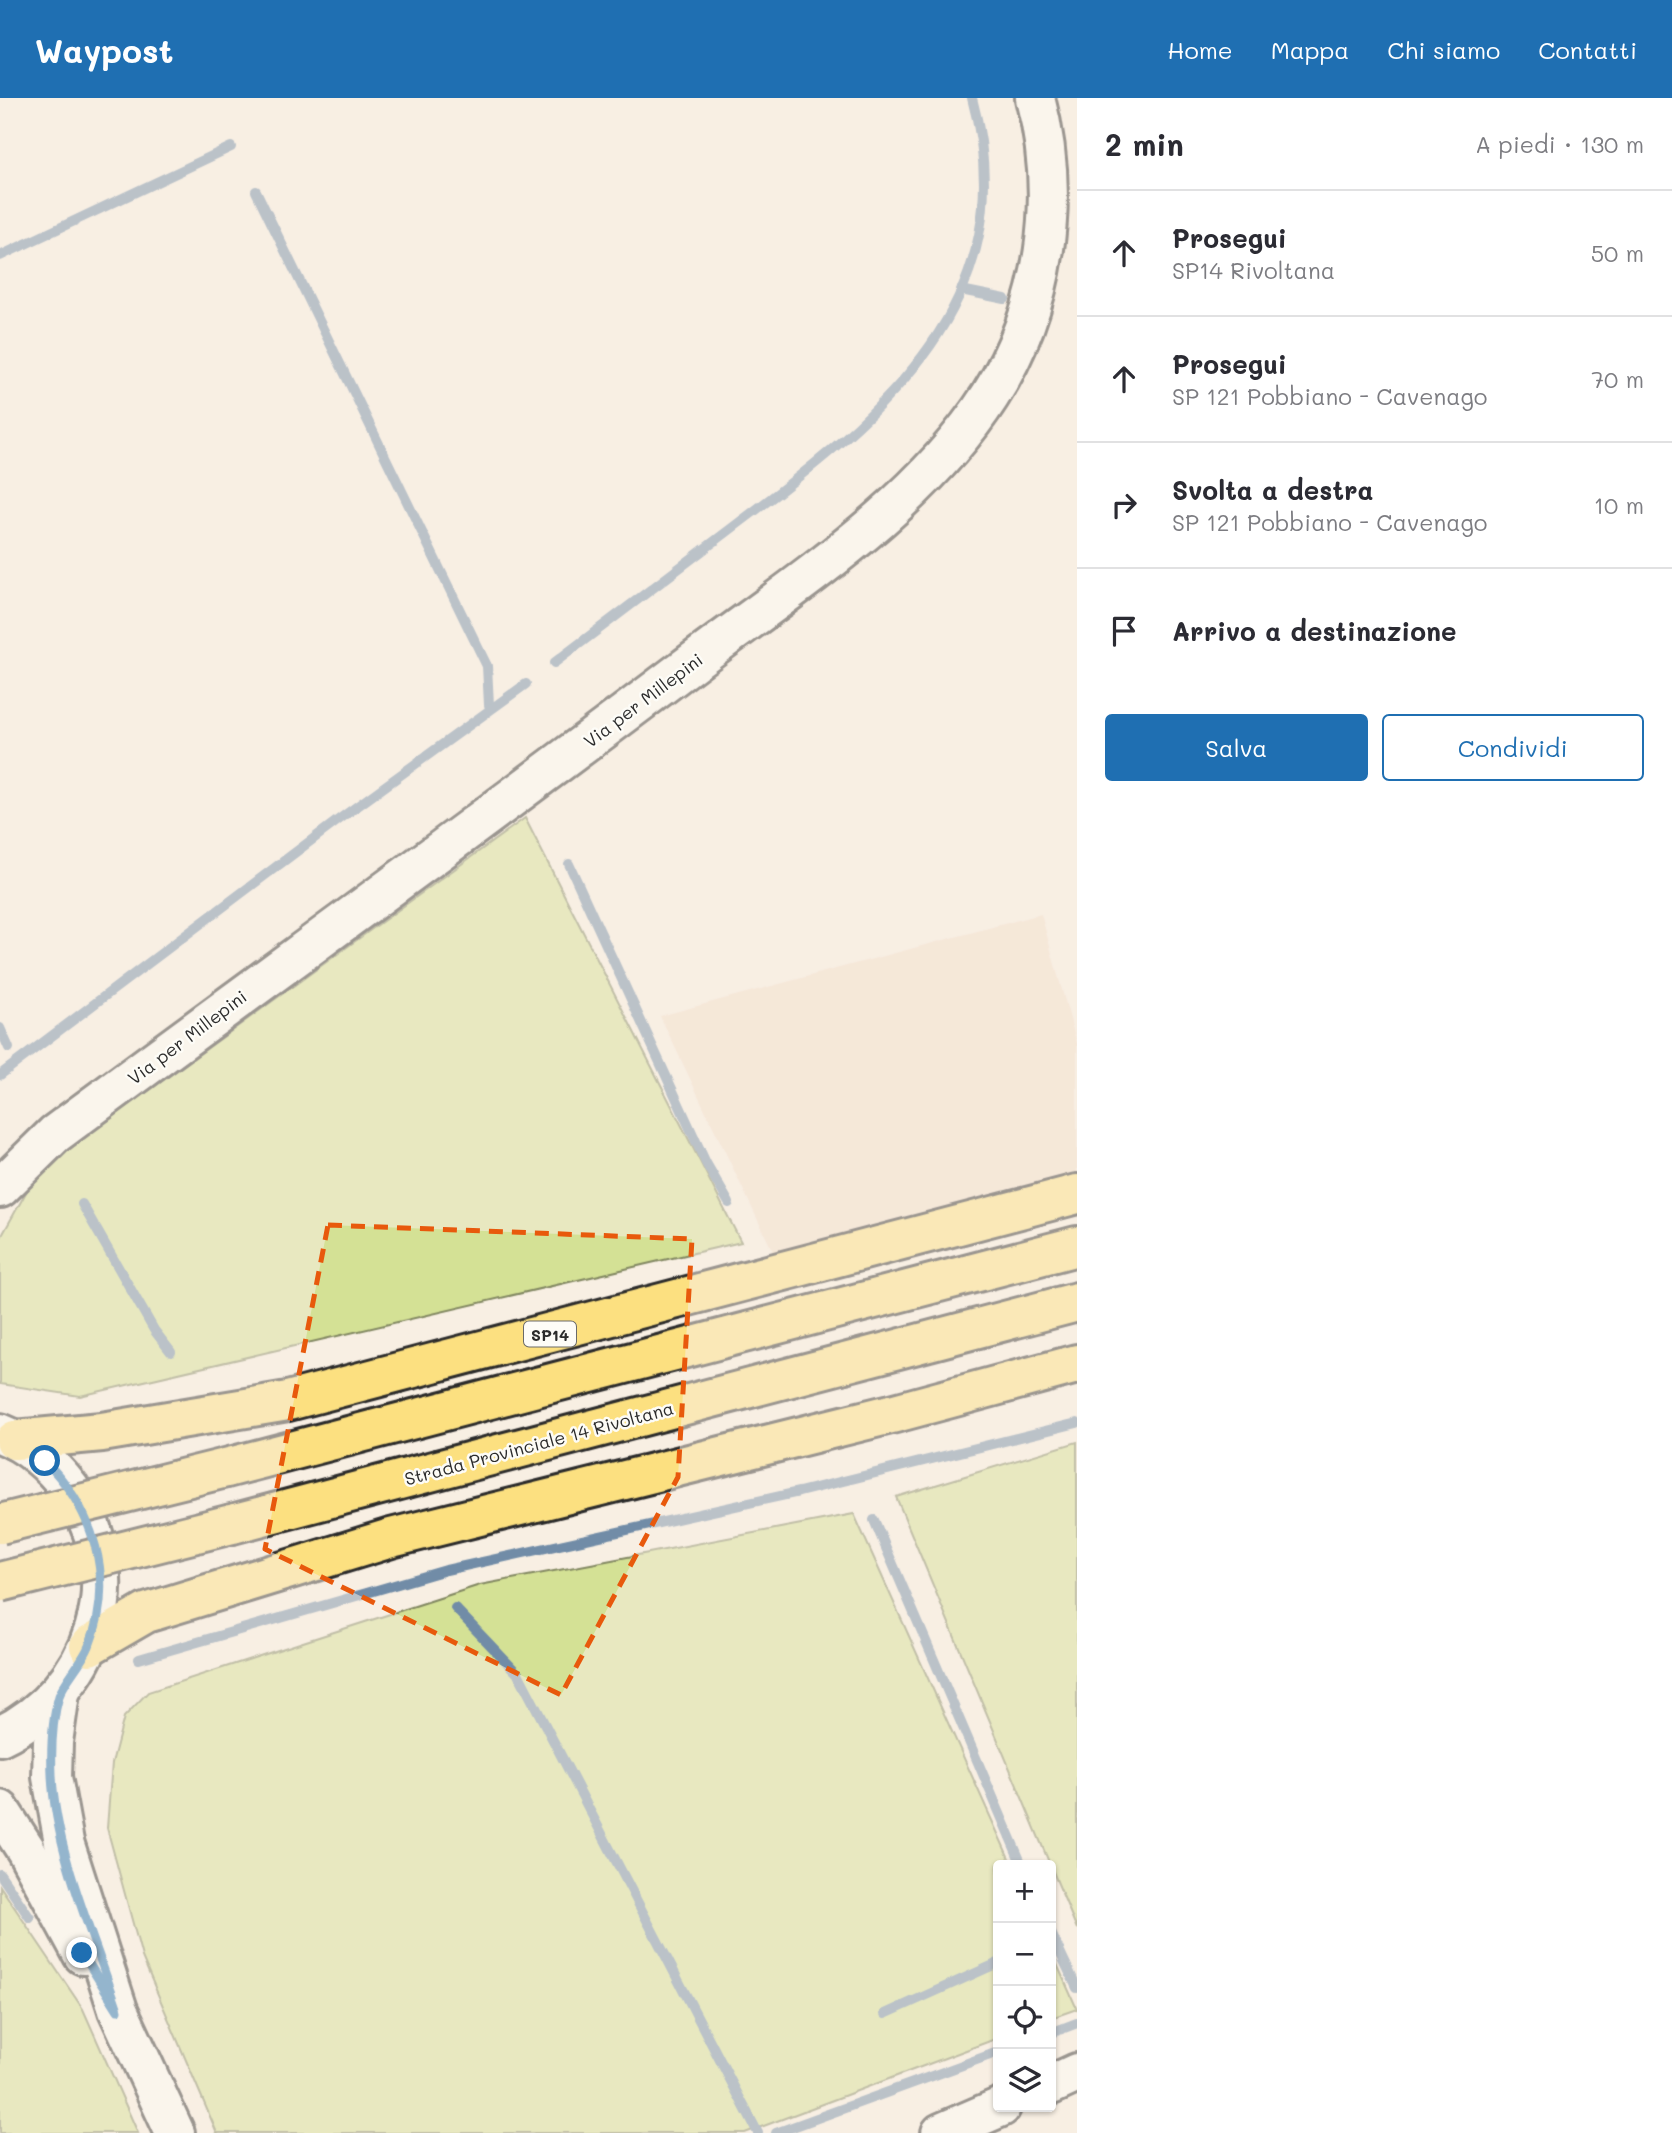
<!DOCTYPE html>
<html lang="it">
<head>
<meta charset="utf-8">
<style>
  :root { --surface:#fff; --page:#f2f2f3; --text:#2b2b33; --muted:#7c7c81; --line:#e1e1e2; --accent:#1f6fb2 }
  body { margin:0; font-family:Mali,sans-serif; background:var(--page); color:var(--text) }
  .controls { position:absolute; right:21px; bottom:21px; display:grid; overflow:hidden; border-radius:7px; box-shadow:0 2px 5px #0004 }
  .controls button { width:63px; height:63px; display:grid; place-items:center; padding:0; border:0; border-bottom:2px solid var(--line); background:var(--surface); color:var(--text); font:35px sans-serif }
  .stop { position:absolute; width:21px; height:21px; margin:-16px; border:5px solid #1f6fb2; border-radius:50%; background:#fff }
  .stop.end { background:#1f6fb2; border-color:#fff; box-shadow:0 2px 7px #0008 }
  .list { margin:0; padding:0; list-style:none }
  h2 { display:flex; justify-content:space-between; align-items:center; height:91px; margin:0; padding:0 28px; font-size:30px }
  h2 small { font-size:23px; font-weight:400; color:var(--muted) }
  .list li { display:grid; grid-template-columns:46px 1fr auto; gap:21px; align-items:center; box-sizing:border-box; height:126px; padding:0 28px; border-top:2px solid var(--line) }
  .list b { display:block; font-size:26px; white-space:nowrap }
  .list p { margin:0; font-size:23px; white-space:nowrap; color:var(--muted) }
  .list em { font-size:23px; font-style:normal; color:var(--muted) }
  .actions { display:flex; gap:14px; padding:21px 28px }
  .actions a { flex:1; padding:16px 0; border:2px solid var(--accent); border-radius:7px; text-align:center; font-size:24px; color:var(--accent) }
  .actions .main { background:var(--accent); color:#fff }
  .icon { flex:none; width:38px; height:38px; fill:none; stroke:currentColor; stroke-width:2; stroke-linecap:round; stroke-linejoin:round }
  .map { position:relative; flex:none; width:1077px; height:2035px; overflow:hidden }
  header { display:flex; align-items:center; gap:42px; box-sizing:border-box; height:98px; padding:0 35px; background:var(--accent); color:#fff }
  header strong { font-size:33px }
  nav { display:flex; gap:38px; margin-inline-start:auto; font-size:24px }
  main { display:flex }
  aside { flex:1; background:var(--surface) }
  .map>svg:first-child { display:block }
  .built { fill:#f2dfcb }
  .green { fill:#d4e195; stroke:#808660; stroke-width:2 }
  .lines { fill:none; stroke-linecap:round; stroke-linejoin:round }
  .stream { stroke:#718ca7; stroke-width:10 }
  .minor-casing { stroke:#2b2b2b; stroke-width:44 }
  .tertiary-casing { stroke:#2b2b2b; stroke-width:44 }
  .secondary-casing { stroke:#2b2b2b; stroke-width:44 }
  .trunk-casing { stroke:#2b2b2b; stroke-width:44 }
  .minor { stroke:#fdfcf7; stroke-width:38 }
  .tertiary { stroke:#fdfcf7; stroke-width:38 }
  .secondary { stroke:#fdfcf7; stroke-width:38 }
  .trunk { stroke:#fce080; stroke-width:38 }
  .trunk-bridge-casing { stroke:#2b2b2b; stroke-width:44; stroke-linecap:butt }
  .trunk-bridge { stroke:#fce080; stroke-width:38 }
  .route { stroke:#1f6fb2; stroke-width:9 }
  .marked { fill:none; stroke:#e8590c; stroke-width:5; stroke-dasharray:14 9; stroke-linejoin:round }
  .labels { text-anchor:middle; dominant-baseline:central; stroke-width:5; stroke-linejoin:round; paint-order:stroke }
  .shield { fill:#fdfcf7; stroke:#6a6a68; stroke-width:2 }
  .shield-label { font-size:16px; font-weight:bold; fill:#2b2b2b }
  .street-label { font-size:18px; fill:#2b2b2b; stroke:#fdfcf7 }
</style>
</head>
<body>
<header>
<strong>Waypost</strong>
<nav><a>Home</a><a>Mappa</a><a>Chi siamo</a><a>Contatti</a></nav>
</header>
<main>
<div class="map">
<svg width="1077" height="2035" viewBox="0 0 1077 2035">
  <rect width="100%" height="100%" fill="#f8efe3"/>
  <filter id="ink" filterUnits="userSpaceOnUse"><feTurbulence type="fractalNoise" baseFrequency=".0143" numOctaves="2"/><feDisplacementMap in="SourceGraphic" scale="14" xChannelSelector="R" yChannelSelector="G"/><feConvolveMatrix kernelMatrix="1 2 1 2 8 2 1 2 1" color-interpolation-filters="sRGB"/></filter>
  <g filter="url(#ink)">
    <path class="built" d="M1041,816l36,130v138l-301,76 -116,-242z"/>
    <g class="green">
      <path d="M525,720l216,424 -661,154 -80,-12v-145l38,-68z"/>
      <path d="M1077,1344v487l-181,-432z"/>
      <path d="M854,1416l158,351h-14v173l-253,95h-528l-75,-176 -35,-129 5,-65 12,-46 24,-25 332,-107z"/>
      <path d="M0,1788l83,123 55,124h-138z"/>
      <path d="M1051,1853l26,58 -26,9z"/>
    </g>
    <g class="lines">
      <g class="stream">
        <path d="M256,93l231,475 2,39"/>
        <path d="M0,158l231,-109"/>
        <path d="M961,192l44,9"/>
        <path d="M554,565c62,-47 124,-94 186,-141 143,-108 287,-221 232,-424"/>
        <path d="M569,766l137,299 23,40"/>
        <path d="M0,930l9,20"/>
        <path d="M0,977l341,-257 185,-134"/>
        <path d="M82,1106l72,126 17,22"/>
        <path d="M874,1422l148,345"/>
        <path d="M455,1510l64,67 239,458"/>
        <path d="M139,1561l307,-89 353,-78 278,-69"/>
        <path d="M0,1776l30,44"/>
        <path d="M1051,1835l26,55"/>
        <path d="M885,1916l113,-51"/>
        <path d="M1051,1935l26,-10"/>
        <path d="M776,2035l222,-81"/>
      </g>
      <defs>
        <g id="minor">
          <path d="M1051,1987l26,-12"/>
          <path d="M941,2035l60,-26"/>
        </g>
        <path id="tertiary" d="M0,1090l55,-54c208,-154 419,-306 626,-463 106,-81 236,-161 309,-275 56,-88 72,-198 45,-298"/>
        <g id="secondary">
          <path d="M0,1335c28,11 52,32 70,56 64,90 24,201 -70,247"/>
          <path d="M60,1595l-7,49 -1,35 12,65 54,168 57,123"/>
          <path d="M0,1712l26,40 57,105"/>
        </g>
        <g id="trunk">
          <path d="M15,1342l87,-8 186,-31 789,-207"/>
          <path d="M226,1370l851,-222"/>
          <path d="M232,1426l845,-222"/>
          <path d="M89,1548l57,-33 245,-75 504,-125 182,-49"/>
        </g>
      </defs>
      <use href="#minor" class="minor-casing"/>
      <use href="#tertiary" class="tertiary-casing"/>
      <use href="#secondary" class="secondary-casing"/>
      <use href="#trunk" class="trunk-casing"/>
      <use href="#minor" class="minor"/>
      <use href="#tertiary" class="tertiary"/>
      <use href="#secondary" class="secondary"/>
      <use href="#trunk" class="trunk"/>
      <defs>
        <g id="trunk-bridge">
          <path d="M0,1426l226,-56"/>
          <path d="M0,1484l232,-58"/>
        </g>
      </defs>
      <use href="#trunk-bridge" class="trunk-bridge-casing"/>
      <use href="#trunk-bridge" class="trunk-bridge"/>
    </g>
  </g>
  <g class="lines" filter="url(#ink)">
    <path class="route" d="M45,1363c49,49 71,118 44,185 -7,17 -25,35 -30,50 -7,24 -8,54 -7,79 3,76 42,163 66,235l-36,-57"/>
  </g>
  <path d="M0 0H1077V2035H0ZM328,1127l364,14 -14,238 -117,218 -296,-146z" fill="#f8efe3" fill-opacity=".55" fill-rule="evenodd"/>
  <path class="marked" d="M328,1127l364,14 -14,238 -117,218 -296,-146z"/>
  <g class="labels">
    <rect class="shield" x="524" y="1223.5" width="52" height="25" rx="5"/>
    <g class="shield-label">
      <text x="550" y="1236">SP14</text>
    </g>
    <g class="street-label">
      <text transform="translate(643 602) rotate(-37)">Via per Millepini</text>
      <text transform="translate(187 939) rotate(-37)">Via per Millepini</text>
      <text transform="translate(539 1345) rotate(-15)">Strada Provinciale 14 Rivoltana</text>
    </g>
  </g>
</svg>
<div class="controls">
<button>+</button>
<button>−</button>
<button><svg class="icon" aria-label="locate" viewBox="0 0 24 24"><circle cx="12" cy="12" r="6"/><path d="M12 2v4M12 18v4M2 12h4M18 12h4"/></svg></button>
<button><svg class="icon" aria-label="layers" viewBox="0 0 24 24"><path d="M12 4l9 5-9 5-9-5zM3 14l9 5 9-5"/></svg></button>
</div>
<div class="stop" style="left:45px;top:1363px"></div>
<div class="stop end" style="left:82px;top:1855px"></div>
</div>
<aside>
<h2>2 min<small>A piedi · 130 m</small></h2>
<ul class="list">
<li><svg class="icon" aria-label="ahead" viewBox="0 0 24 24"><path d="M12 20V5M6 11l6-6 6 6"/></svg><div><b>Prosegui</b><p>SP14 Rivoltana</p></div><em>50 m</em></li>
<li><svg class="icon" aria-label="ahead" viewBox="0 0 24 24"><path d="M12 20V5M6 11l6-6 6 6"/></svg><div><b>Prosegui</b><p>SP 121 Pobbiano - Cavenago</p></div><em>70 m</em></li>
<li><svg class="icon" aria-label="right" viewBox="0 0 24 24"><path d="M7 20v-9h11M14 6l5 5-5 5"/></svg><div><b>Svolta a destra</b><p>SP 121 Pobbiano - Cavenago</p></div><em>10 m</em></li>
<li><svg class="icon" aria-label="arrive" viewBox="0 0 24 24"><path d="M6 21V4h12l-3 4 3 4H6"/></svg><div><b>Arrivo a destinazione</b></div></li>
</ul>
<div class="actions"><a class="main">Salva</a><a>Condividi</a></div>
</aside>
</main>
</body>
</html>
